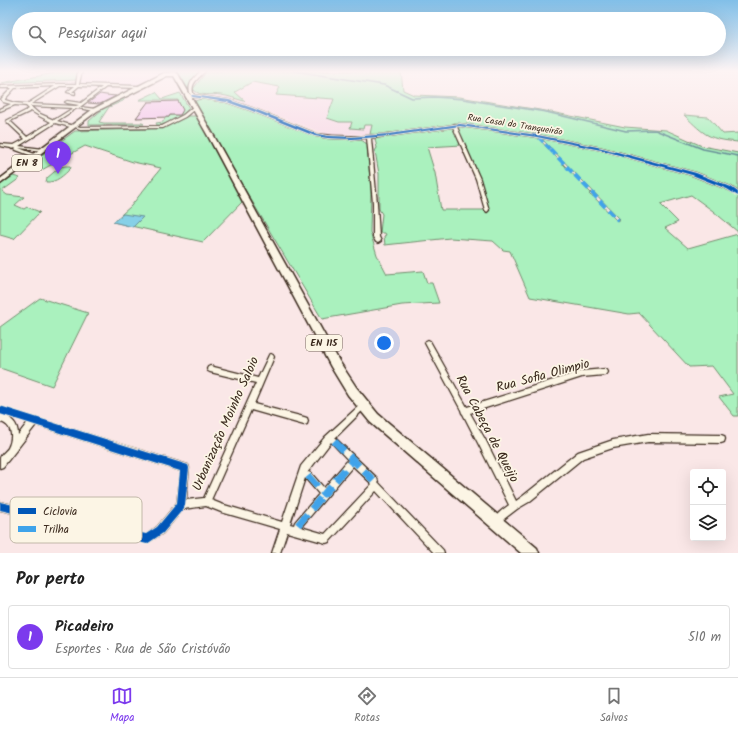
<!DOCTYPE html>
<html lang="pt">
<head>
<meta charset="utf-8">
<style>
  :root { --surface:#fff; --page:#f6f6f6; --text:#222; --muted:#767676; --line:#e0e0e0; --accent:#7c3aed }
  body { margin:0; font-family:Kalam,sans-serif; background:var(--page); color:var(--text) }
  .controls { position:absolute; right:12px; bottom:12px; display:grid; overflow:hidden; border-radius:4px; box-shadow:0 4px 16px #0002 }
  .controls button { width:36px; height:36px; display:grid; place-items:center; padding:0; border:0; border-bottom:1px solid var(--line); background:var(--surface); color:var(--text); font:20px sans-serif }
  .you { position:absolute; left:384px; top:343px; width:14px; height:14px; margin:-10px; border:3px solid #fff; border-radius:50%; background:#1a73e8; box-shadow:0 0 0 6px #1a73e833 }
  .badge { display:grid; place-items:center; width:26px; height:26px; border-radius:50%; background:var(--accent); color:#fff; font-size:13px; font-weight:700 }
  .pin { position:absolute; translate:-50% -33px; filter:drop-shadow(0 1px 2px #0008) }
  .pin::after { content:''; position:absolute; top:21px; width:14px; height:12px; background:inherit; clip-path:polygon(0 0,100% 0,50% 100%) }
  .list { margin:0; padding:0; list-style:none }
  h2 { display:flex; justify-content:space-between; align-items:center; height:52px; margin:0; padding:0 16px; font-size:17px }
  h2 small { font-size:13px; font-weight:400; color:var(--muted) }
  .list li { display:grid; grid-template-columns:26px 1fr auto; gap:12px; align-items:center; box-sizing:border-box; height:64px; margin:0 8px 8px; padding:0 8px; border:1px solid var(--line); border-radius:4px }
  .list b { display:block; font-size:15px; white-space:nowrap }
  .list p { margin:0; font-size:13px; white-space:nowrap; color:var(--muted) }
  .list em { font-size:13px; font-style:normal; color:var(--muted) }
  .icon { flex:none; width:22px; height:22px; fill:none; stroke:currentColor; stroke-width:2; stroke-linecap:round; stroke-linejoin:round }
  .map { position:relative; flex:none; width:738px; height:553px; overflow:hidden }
  .search { position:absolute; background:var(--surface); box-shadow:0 4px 16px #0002; left:12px; right:12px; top:12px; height:44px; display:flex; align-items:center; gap:10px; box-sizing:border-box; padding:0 14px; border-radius:22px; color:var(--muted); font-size:15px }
  .sheet { height:124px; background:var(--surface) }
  nav { display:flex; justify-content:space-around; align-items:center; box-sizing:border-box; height:56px; border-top:1px solid var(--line); background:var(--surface); font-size:11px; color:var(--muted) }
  nav a { display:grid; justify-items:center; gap:2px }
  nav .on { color:var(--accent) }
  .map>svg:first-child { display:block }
  .built { fill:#f8dde8 }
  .green { fill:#aaf1be; stroke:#728e6e }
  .water { fill:#86d0e7; stroke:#688e97 }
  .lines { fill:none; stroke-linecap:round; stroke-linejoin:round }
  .stream { stroke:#688e97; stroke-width:1.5 }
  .building { fill:#f4c7eb; stroke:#3b2a1e }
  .street-casing { stroke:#3b2a1e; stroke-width:2.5 }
  .primary-casing { stroke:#3b2a1e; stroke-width:3 }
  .street { fill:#fcf5e5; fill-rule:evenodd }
  .primary { fill:#fcf5e5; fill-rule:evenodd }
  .quiet-far2 { stroke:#3fa3ea; stroke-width:3; stroke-dasharray:6 3; stroke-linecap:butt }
  .quiet-far1 { stroke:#3fa3ea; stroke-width:4; stroke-dasharray:8 4; stroke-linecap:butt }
  .quiet { stroke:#3fa3ea; stroke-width:7; stroke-dasharray:14 7; stroke-linecap:butt }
  .cycleway-casing { stroke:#fcf5e5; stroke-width:2 }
  .cycleway { fill:#0057b8; fill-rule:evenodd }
  .labels { text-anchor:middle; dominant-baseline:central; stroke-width:3.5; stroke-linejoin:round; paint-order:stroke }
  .far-street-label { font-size:9px; fill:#3b2a1e; stroke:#fcf5e5 }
  .shield { fill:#fcf5e5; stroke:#75675a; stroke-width:1 }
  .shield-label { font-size:10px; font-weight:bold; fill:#3b2a1e }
  .near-street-label { font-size:13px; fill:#3b2a1e; stroke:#fcf5e5 }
  .key { fill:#fcf5e5; stroke:#c2b8a9; stroke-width:1 }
  .key-label { font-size:11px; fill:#3b2a1e }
</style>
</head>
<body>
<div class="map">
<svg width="738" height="553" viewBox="0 0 738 553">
  <rect width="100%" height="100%" fill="#fae7e7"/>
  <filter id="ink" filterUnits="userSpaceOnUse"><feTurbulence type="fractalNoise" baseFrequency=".025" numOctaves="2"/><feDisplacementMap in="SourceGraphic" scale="8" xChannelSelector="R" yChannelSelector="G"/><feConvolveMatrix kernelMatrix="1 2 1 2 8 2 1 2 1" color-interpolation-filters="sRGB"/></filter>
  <g filter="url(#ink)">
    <g class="built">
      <path d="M82,71h83l-3,3 -18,10 -11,1 -53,-2z"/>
      <path d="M252,78l92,15 31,27 -5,14 -41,1 -75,-28 -50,-12h17z"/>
    </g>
    <g class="green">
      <path d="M66,71h13l-2,9 -76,3z"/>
      <path d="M177,71h24c-7,7 -16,14 -10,23l-4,-3z"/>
      <path d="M207,71h194l2,19 11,5 45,2 87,14 79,16 41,3 36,16 36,7v39l-54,-22 -79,-22 -50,-9 -95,-14 -71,10 -19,-1 2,-9h-8l-1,4 -13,-1 2,-6h-13l-12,-4 7,-19 -58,-4 4,-8 -28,-5 -17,10 10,9h-1c-8,-2 -15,-5 -23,-6 -10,-2 -20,3 -28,-6z"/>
      <path d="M156,92l6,7 18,-6 9,15c-7,9 -21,17 -32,17l-1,-2 7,-1 2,-4 4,-1 1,-2h10l2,-3 -4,-12h-39z"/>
      <path d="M124,97h2l-3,4 -14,6 -10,15 5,1h38l2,1 -55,1v-4l15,-13z"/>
      <path d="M204,98c16,3 30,6 45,11 24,8 46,20 70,27 13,4 38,-2 48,8l4,47 -1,41 7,23 10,19 36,-3 4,12h5l7,20 -37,2 -80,14 -107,-180 -20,-38z"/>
      <path d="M684,115l24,2 15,17 15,-1v9c-30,-3 -32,-6 -54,-27z"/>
      <path d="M184,116h14l46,84 -41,42 -90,-20 18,-16 30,-38 -28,-6 -48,-16 -45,25 -4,-12 39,-28 72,-2 16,-2z"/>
      <path d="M458,126l79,11 54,56 -2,1 2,2h2l24,25 3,-2 -80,-82 42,8 3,3 2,-2 11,2 111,32 29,14v38l-25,-21 -22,-16 -31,9 18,18 -13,6 23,20 50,-14v182h-4l-15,-19 14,-3 -21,-28 -23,1 -50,-54 -10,1 -99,-17 -20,-46 -7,-1 -10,-9 -43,-3 -65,7 -1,-9 2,-1 -1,-2h-5l2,-19 -3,-5v-35l-4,-23 2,-3 -2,-9 3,-1 75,-11 9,18 -35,2 8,26 6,37h47l-32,-83z"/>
      <path d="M66,166h4l1,2c-7,7 -15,15 -25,14l1,-4 13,-11z"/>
      <path d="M13,176l7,2 -18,13 5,4 17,2 -9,8 9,4 3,-2 13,5 -26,27 -14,-4v-50z"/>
      <path d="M40,298l48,15 -36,73 -52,-18v-41z"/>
    </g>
    <path class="water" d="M123,214l20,3 -10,10 -20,-5z"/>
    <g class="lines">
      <path class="stream" d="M294,71l90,14 28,13 22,-1 29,2 83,13 80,19 29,-1 48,19 35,7"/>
    </g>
    <g class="building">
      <path d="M100,94l6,1 10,1 -16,8 -12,-1z"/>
      <path d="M178,101l5,9 -3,5h-10l-1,2 -33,1 12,-16z"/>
    </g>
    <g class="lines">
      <defs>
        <g id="street">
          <path d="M78,71h4l-3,13h1l60,2 2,1 -2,1 -34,-1 -26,20 16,2v2l-19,-3 -20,13 17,5v2l-19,-5 -36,23 25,3v2h-1l-24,-3 18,7v2h-2l-19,-7 -1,-1 1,-1 -4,1 -1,-1 -11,-2v-2l14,1 11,-6 -19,-18 23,-12 -3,-3 -11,-1 -15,6v-2l11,-5 -8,-2 -2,-3 11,-11h-12v-2l59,-2h17zM55,86l-28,18 -12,-1 -10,-3v-1l10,-11zM60,86h15l-8,6 8,2v-2h-3l7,-6 23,1 -21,16 -14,-2 -2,1 2,1 12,2 -3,1 -45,-2zM30,106l43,2 -19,12 -16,-7zM31,111l10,6 10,5 -24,15 -17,-16z"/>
          <path d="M201,71h4c-7,8 -16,13 -11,24l35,5 23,8 65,26c45,7 91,-3 135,-9l2,-1h6l77,11 65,13 94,25 35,14 7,5v3l-11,-6 -35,-14 -90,-25 -65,-13 -77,-11 -3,1 23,52 9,31 -2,2 -2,-2 -9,-31 -23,-52 -64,9 -18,2 6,65 2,34 2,4 -3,2 -2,-1 -3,-5v-34l-6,-65 -15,1 -24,-1 -12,-2 -66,-26 -23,-8 -34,-5 -4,1v-2h2c-5,-12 3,-18 10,-25z"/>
          <path d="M194,106l3,1 -12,10 -22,11 -83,1 -5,-2 2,-1 3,1 82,-1 21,-11z"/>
          <path d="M428,340l2,1 37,66 115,-36 23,-2 2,1 1,2 -1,2 -2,1 -23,2 -112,36 16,28 30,60 7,-5 55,-44 35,-12 35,-6 73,1 3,1 1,3 -1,3 -3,1 -73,-1 -35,6 -30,10 -54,44 -12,7 -13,10 -4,6 -3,1 -3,-1 -1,-3c3,-8 9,-12 16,-17l-29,-58 -17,-33 -1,-1 -1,-3 -35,-65 -1,-2 1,-2z"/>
          <path d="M271,354l2,1 1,2 -20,47 50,13 3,1 1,3 -1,3 -3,1 -53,-15 -40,90 10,4 61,18 19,-56 24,-29 36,-33 2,-1 2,1 1,2 -1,2 -30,30 42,40 1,4 65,68 1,3h-10l-58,-62 -47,51 -3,1 -39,-11 -7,21h-8l8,-24 -59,-17 -15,-6 -23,3 -20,24 -16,10 -147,-33v-8l146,33 11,-8 20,-24 4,-32 -145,-46 -33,42 -3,1c0,-3 0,-7 0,-10 1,-4 6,-7 8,-10 5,-10 5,-23 -8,-26v-8c11,3 18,9 18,21l10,-13 -28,-9v-6l188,58 1,3 -3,32 18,-2 52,-115 -46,-11 -2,-1 -1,-2 1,-2 2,-1 48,12 11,-23zM331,442l17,18 -24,28 -13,-15 -3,-1 -1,1zM353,466l19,18 -47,50 -24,-7zM305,478l14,16 -24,28 -1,3 -4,-1z"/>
        </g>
        <path id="primary" d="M164,73l11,-1 3,2 36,62 125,225 17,26 22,27 159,134 2,5h-18l-151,-131 -22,-27 -17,-28 -123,-231 -34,-60h-7l-70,35 -97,73v-5l93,-70z"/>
      </defs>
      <use href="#street" class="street-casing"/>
      <use href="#primary" class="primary-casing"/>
      <use href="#street" class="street"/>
      <use href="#primary" class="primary"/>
      <path class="quiet-far2" d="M539,138l12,12"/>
      <path class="quiet-far1" d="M550,149l68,71"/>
      <g class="quiet">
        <path d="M334,441l40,40"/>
        <path d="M308,476l16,18 29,-34"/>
        <path d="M298,525l26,-31"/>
      </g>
      <defs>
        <g id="cycleway">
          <path d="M192,95l37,5 23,8 65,26 11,2 24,1 37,-3 71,-10 77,11 65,13 94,25 35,14 7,5v4l-11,-7 -35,-14 -91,-25 -64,-13 -77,-11 -71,10 -37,3 -24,-1 -13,-2 -65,-26 -23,-8 -34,-5 -2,-1z"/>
          <path d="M0,406l188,59 1,3 -4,37 -1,3 -21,25 -16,11 -147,-34v-8l146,32 11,-7 20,-24 3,-32 -180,-57z"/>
        </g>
      </defs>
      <use href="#cycleway" class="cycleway-casing"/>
      <use href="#cycleway" class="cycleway"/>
    </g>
  </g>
  <linearGradient id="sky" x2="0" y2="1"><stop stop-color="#81bfe8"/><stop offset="0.48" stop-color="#fdf4f4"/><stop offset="1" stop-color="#fdf4f4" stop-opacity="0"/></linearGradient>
  <rect width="738" height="148" fill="url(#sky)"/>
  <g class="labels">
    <g class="far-street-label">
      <text transform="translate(515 125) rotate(9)">Rua Casal do Tranqueirão</text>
    </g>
    <g class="shield">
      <rect x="12" y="155" width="30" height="16" rx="3"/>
      <rect x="306" y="335" width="36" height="16" rx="3"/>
    </g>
    <g class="shield-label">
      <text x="27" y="163">EN 8</text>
      <text x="324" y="343">EN 115</text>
    </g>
    <g class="near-street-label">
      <text transform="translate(543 376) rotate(-15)">Rua Sofia Olimpio</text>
      <text transform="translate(226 424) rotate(-66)">Urbanização Moinho Saloio</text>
      <text transform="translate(487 429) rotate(62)">Rua Cabeça de Queijo</text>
    </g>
  </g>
  <rect x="10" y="497" width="132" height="46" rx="6" class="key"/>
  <rect x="18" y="508" width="18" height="6" fill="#0057b8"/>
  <rect x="18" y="526" width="18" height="6" fill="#3fa3ea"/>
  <g class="key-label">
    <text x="43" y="515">Ciclovia</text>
    <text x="43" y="533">Trilha</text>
  </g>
</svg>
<div class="controls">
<button><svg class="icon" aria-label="locate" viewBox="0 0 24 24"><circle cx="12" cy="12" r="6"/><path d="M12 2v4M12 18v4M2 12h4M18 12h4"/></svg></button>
<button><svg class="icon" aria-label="layers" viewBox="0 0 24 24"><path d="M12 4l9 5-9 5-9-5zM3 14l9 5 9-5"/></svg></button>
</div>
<div class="you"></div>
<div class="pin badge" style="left:58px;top:174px">1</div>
<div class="search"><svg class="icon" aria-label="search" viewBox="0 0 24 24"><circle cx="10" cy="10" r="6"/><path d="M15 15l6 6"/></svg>Pesquisar aqui</div>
</div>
<section class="sheet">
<h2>Por perto<small></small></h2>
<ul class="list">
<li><span class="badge">1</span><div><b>Picadeiro</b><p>Esportes · Rua de São Cristóvão</p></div><em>510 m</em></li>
</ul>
</section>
<nav>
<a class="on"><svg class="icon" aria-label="map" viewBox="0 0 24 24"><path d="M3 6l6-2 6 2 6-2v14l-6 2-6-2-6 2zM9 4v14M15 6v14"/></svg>Mapa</a>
<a><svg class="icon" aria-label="directions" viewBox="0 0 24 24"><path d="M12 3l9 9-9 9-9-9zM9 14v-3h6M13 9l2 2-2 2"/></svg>Rotas</a>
<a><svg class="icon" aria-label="saved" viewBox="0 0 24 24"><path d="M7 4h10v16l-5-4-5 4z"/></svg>Salvos</a>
</nav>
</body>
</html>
